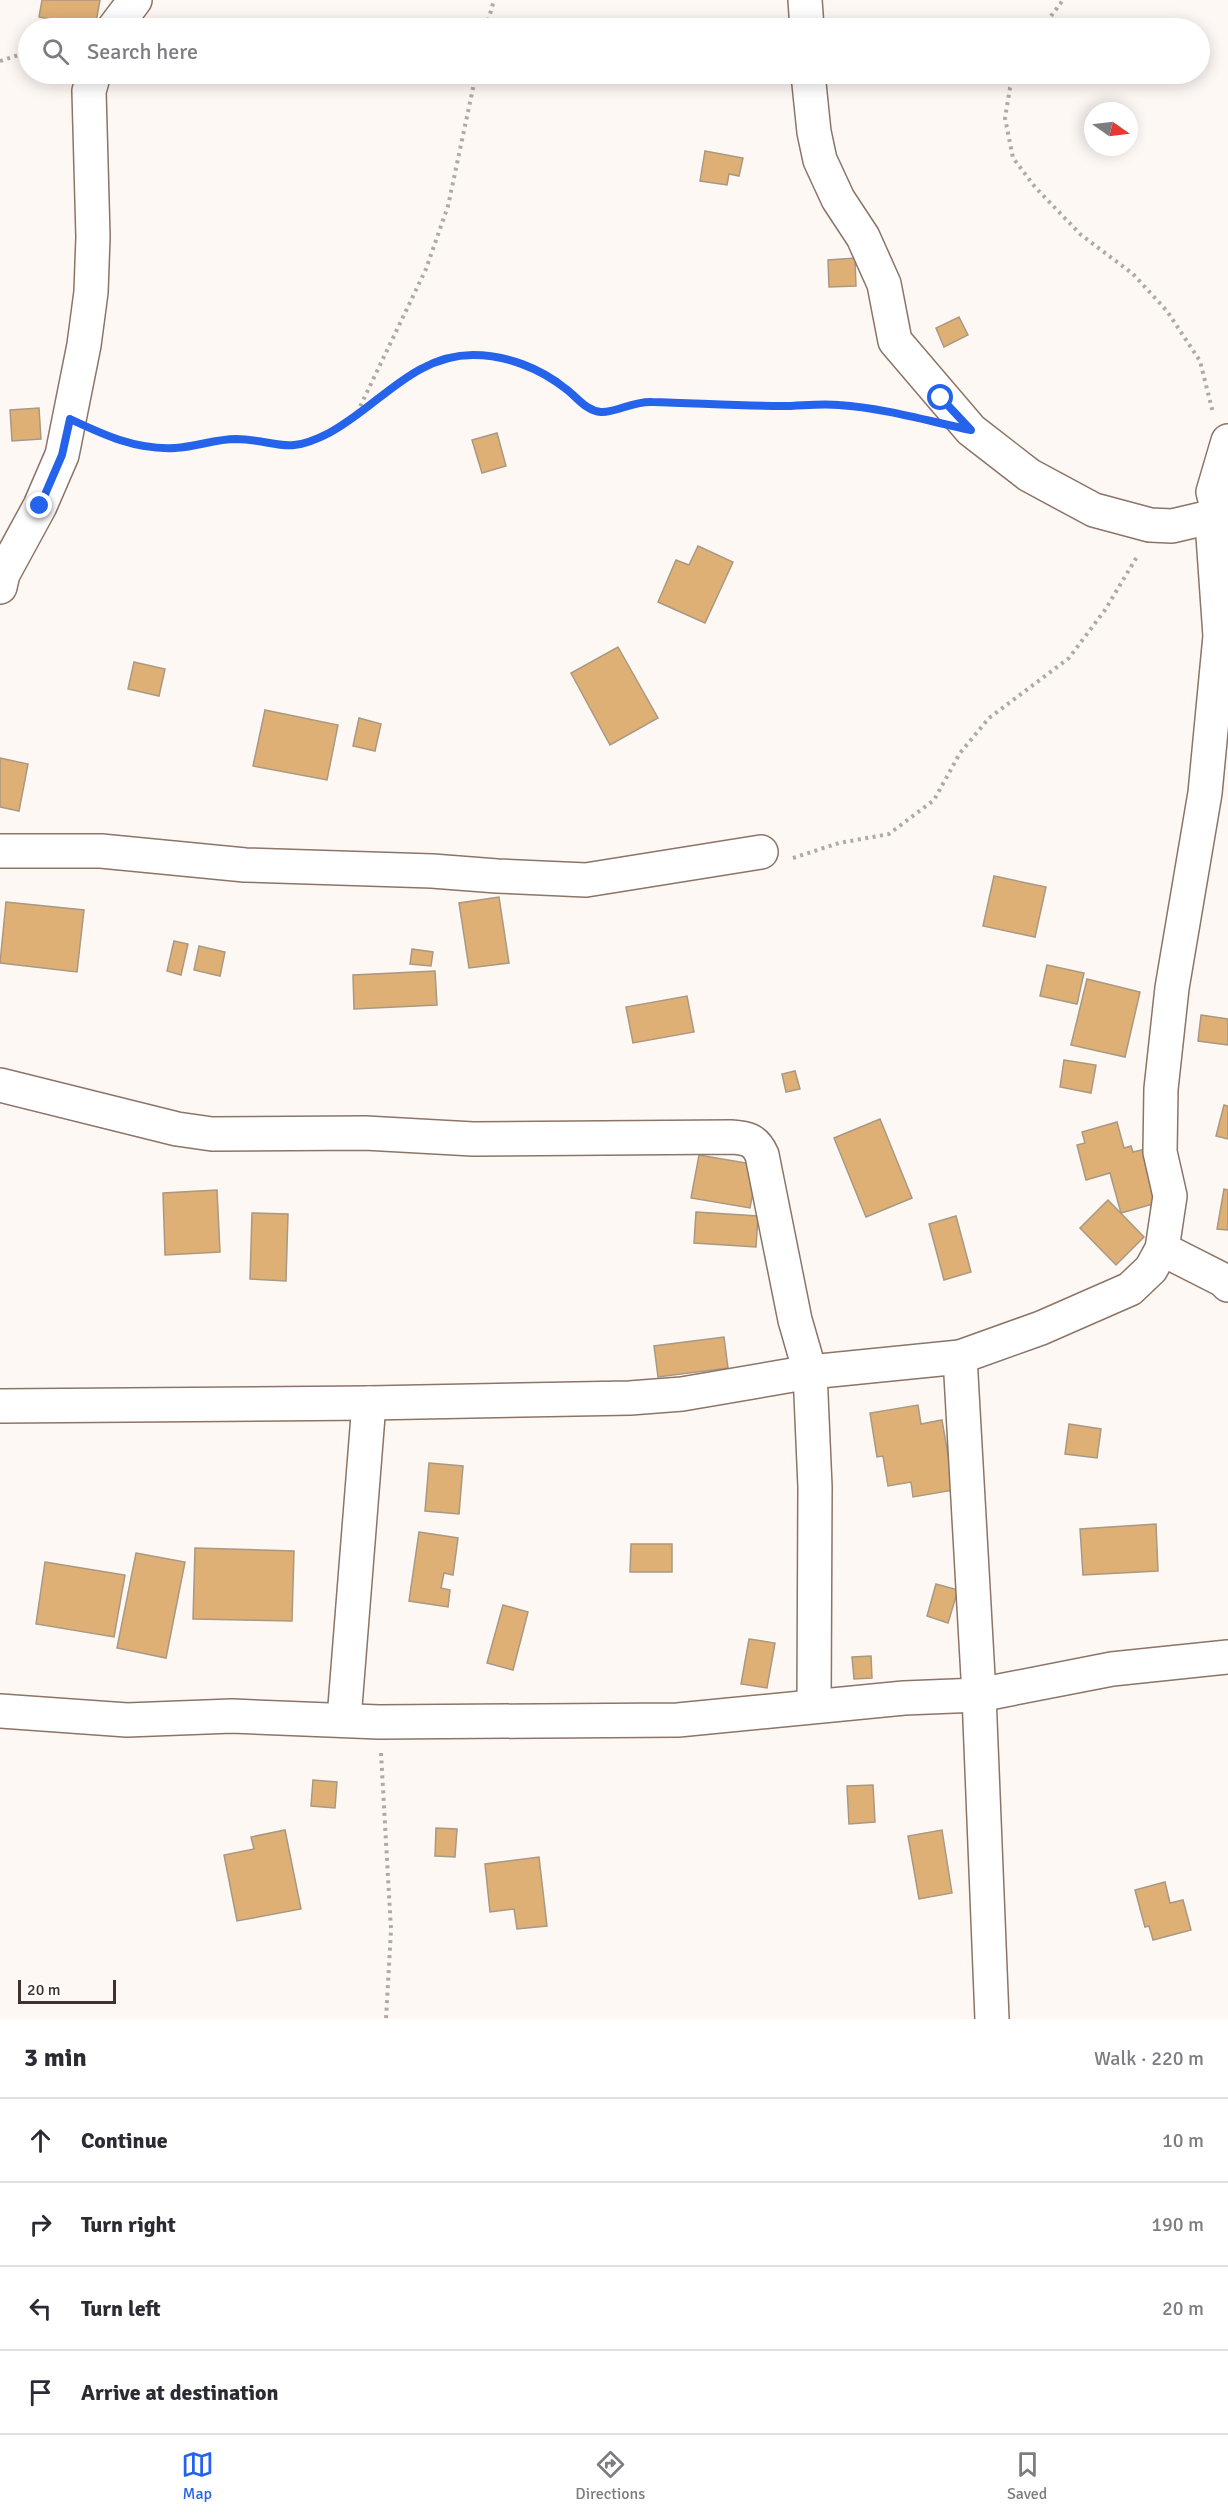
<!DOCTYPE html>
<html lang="en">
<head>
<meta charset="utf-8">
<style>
  :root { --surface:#fff; --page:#f2f2f3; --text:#2b2b33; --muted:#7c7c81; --line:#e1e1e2; --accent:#2563eb }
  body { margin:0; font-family:Signika,sans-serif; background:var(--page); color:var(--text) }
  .compass { position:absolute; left:1084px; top:102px; width:54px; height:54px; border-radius:50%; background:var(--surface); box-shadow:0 3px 15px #0003; rotate:104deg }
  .scale { position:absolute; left:18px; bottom:15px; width:98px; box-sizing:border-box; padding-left:6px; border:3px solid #3e332e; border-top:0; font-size:16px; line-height:21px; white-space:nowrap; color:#3e332e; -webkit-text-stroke:4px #fff; paint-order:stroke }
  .stop { position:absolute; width:18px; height:18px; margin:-14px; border:4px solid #2563eb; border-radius:50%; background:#fff }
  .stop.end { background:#2563eb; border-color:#fff; box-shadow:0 2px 6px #0008 }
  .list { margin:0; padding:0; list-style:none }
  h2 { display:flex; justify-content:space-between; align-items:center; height:78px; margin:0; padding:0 24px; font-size:26px }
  h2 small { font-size:20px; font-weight:400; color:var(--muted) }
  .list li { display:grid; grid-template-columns:39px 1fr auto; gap:18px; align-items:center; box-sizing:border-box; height:84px; padding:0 24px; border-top:2px solid var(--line) }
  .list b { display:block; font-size:22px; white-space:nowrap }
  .list em { font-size:20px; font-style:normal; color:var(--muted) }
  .icon { flex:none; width:33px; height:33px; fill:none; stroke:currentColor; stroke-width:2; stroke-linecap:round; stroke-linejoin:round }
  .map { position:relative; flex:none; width:1228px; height:2019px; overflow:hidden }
  .search { position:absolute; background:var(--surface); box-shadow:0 3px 15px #0003; left:18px; right:18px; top:18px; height:66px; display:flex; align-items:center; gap:15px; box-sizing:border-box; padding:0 21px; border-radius:33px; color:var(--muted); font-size:22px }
  .sheet { height:414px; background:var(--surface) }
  nav { display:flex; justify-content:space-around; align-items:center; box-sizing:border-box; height:84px; border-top:2px solid var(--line); background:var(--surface); font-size:16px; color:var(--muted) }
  nav a { display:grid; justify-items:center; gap:3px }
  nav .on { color:var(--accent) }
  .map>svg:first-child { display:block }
  .building { fill:#deb075; stroke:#a99882; stroke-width:1.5 }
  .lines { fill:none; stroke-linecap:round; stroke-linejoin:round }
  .street-casing { stroke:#8c7466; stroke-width:36 }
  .path { stroke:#b1a9a5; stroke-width:4; stroke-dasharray:3 4.5; stroke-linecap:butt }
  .street { stroke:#fff; stroke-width:33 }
  .route { stroke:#2563eb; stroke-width:8 }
</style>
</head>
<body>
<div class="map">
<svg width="1228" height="2019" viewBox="0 0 1228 2019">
  <rect width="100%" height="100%" fill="#fef8f5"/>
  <g class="building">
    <path d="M42,0h58l-5,28 -56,-11z"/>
    <path d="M705,151l38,7 -4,18 -10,-2 -2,11 -27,-4z"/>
    <path d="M855,258l1,28 -27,1 -1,-27z"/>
    <path d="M959,317l9,18 -24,12 -8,-19z"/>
    <path d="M39,408l2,31 -29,2 -2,-31z"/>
    <path d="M497,433l9,33 -24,7 -10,-33z"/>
    <path d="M698,546l35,16 -28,61 -47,-21 18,-42 13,5z"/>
    <path d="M618,647l40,71 -48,27 -39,-72z"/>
    <path d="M134,662l31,7 -6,27 -31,-7z"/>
    <path d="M265,710l73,15 -11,55 -74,-14z"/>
    <path d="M359,718l22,6 -6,27 -22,-5z"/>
    <path d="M0,758l28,6 -9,47 -19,-4z"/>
    <path d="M994,876l52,11 -11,50 -52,-11z"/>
    <path d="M499,897l10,66 -40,5 -10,-65z"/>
    <path d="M6,902l78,8 -7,62 -77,-9z"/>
    <path d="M174,941l14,3 -7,31 -14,-4z"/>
    <path d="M199,946l26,6 -5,24 -26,-6z"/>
    <path d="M412,949l21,3 -2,14 -21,-2z"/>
    <path d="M1047,965l37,8 -7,31 -37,-8z"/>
    <path d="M435,971l2,34 -83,4 -1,-34z"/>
    <path d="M1087,979l53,13 -15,65 -54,-12z"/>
    <path d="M687,996l7,36 -61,11 -7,-36z"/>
    <path d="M1201,1015l27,4v26l-30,-4z"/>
    <path d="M1064,1060l32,5 -5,28 -31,-6z"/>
    <path d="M795,1071l5,18 -14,3 -4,-18z"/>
    <path d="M1224,1105l4,1v33l-12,-3z"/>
    <path d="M880,1119l32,79 -46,19 -32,-79z"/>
    <path d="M1117,1122l7,26 7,-2 2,6 13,-3 14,53 -39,11 -11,-40 -24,7 -9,-35 8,-2 -3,-11z"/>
    <path d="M699,1155l59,10 -8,43 -59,-10z"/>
    <path d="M1224,1189l4,1v40l-11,-1z"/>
    <path d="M217,1190l3,62 -55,3 -2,-62z"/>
    <path d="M1108,1200l36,37 -28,28 -36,-37z"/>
    <path d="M696,1212l62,4 -2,31 -62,-4z"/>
    <path d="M252,1213l36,1 -2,67 -36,-2z"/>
    <path d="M956,1216l15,56 -27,8 -15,-56z"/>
    <path d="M724,1337l4,31 -70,9 -4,-31z"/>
    <path d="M918,1405l3,19 21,-4 12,70 -41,7 -2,-15 -23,4 -5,-30 -6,1 -7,-44z"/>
    <path d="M1069,1424l32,5 -4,29 -32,-4z"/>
    <path d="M429,1463l34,3 -4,48 -34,-3z"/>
    <path d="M1156,1524l2,47 -75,4 -3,-46z"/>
    <path d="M419,1532l39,6 -5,37 -9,-2 -3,15 9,2 -2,17 -39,-6z"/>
    <path d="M631,1544h41v28h-42z"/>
    <path d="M195,1548l99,3 -2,70 -99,-2z"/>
    <path d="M136,1553l49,9 -19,96 -49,-10z"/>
    <path d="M45,1562l80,13 -11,62 -78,-13z"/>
    <path d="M936,1584l22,6 -10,33 -21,-7z"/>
    <path d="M503,1605l25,7 -15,58 -26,-7z"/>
    <path d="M749,1639l26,4 -8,45 -26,-4z"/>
    <path d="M871,1656l1,22 -18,1 -2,-22z"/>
    <path d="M313,1780l24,2 -2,26 -24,-2z"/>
    <path d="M873,1785l2,37 -26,2 -2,-38z"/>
    <path d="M436,1828l21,1 -2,28 -20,-1z"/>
    <path d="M285,1830l16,79 -64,12 -13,-66 30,-6 -3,-12z"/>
    <path d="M942,1830l10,63 -33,6 -11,-63z"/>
    <path d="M539,1857l8,69 -30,3 -3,-20 -24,3 -5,-48z"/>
    <path d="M1165,1882l5,21 13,-3 8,30 -38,10 -4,-14 -4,1 -10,-37z"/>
  </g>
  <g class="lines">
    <defs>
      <g id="street">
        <path d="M805,0l2,28"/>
        <path d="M114,28l21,-28"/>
        <path d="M808,74l6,58 6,28 18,39 25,38 21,47 11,57 76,89 58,45 65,35 56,15 22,1 47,-11"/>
        <path d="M0,587l3,-13 37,-68 22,-51 22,-110 7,-53 2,-55 -4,-146 5,-17"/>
        <path d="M0,851h101l144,14 187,6 65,5 89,4 175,-28"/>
        <path d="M0,1085l177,44 35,5 153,-1 108,6 258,-2c15,1 24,2 31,18l33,165 15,52 5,115 -1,219"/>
        <path d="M1162,1249l61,31 5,5"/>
        <path d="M960,1357l19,338 13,324"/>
        <path d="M0,1406l369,-3 261,-5 52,-4 128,-22 150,-15 81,-29 89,-39 21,-20 11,-20 8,-53 -10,-44 1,-63 11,-101 33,-195 15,-157 -7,-100 6,-21 -6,-23 15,-51"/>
        <path d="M0,1711l127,9 105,-4 147,6 299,-2 226,-22 75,-3 133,-26 116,-12"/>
        <path d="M344,1719l25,-316"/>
      </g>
    </defs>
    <use href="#street" class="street-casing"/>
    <g class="path">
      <path d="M486,28l8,-28"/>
      <path d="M1042,28l21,-28"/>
      <path d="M0,61l28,-9"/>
      <path d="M1017,74l-7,14 -5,30 8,40 22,29 45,47 53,40 34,37 33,50 13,52"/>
      <path d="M357,413l69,-144 22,-63 28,-132"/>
      <path d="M100,433c23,11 54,19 79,15 19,-3 38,-9 58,-9 42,2 49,17 92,-6 40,-22 72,-64 117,-76 40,-10 88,7 120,31 10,9 18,21 32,23 14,3 36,-10 53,-9 26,0 51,3 77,3 36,1 73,-2 109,-1 26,1 54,9 80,15"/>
      <path d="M793,858l46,-15 50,-9 45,-34 26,-47 29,-35 80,-60 36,-48 33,-55"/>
      <path d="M381,1753l10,177 -5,89"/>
    </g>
    <use href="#street" class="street"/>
  </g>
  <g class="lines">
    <path class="route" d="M40,506l22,-51 8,-36c34,16 66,31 105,29 21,-1 40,-9 61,-9 42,1 49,17 93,-6 49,-26 84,-78 144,-78 33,0 67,13 93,34 11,8 20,22 35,23 14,1 32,-11 51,-10 43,1 86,4 130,4 19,0 38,-3 57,-1 44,3 89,16 132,25l-30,-32"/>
  </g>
</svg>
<svg class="compass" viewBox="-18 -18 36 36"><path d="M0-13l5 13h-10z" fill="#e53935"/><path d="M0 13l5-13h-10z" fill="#7c7c81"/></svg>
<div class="scale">20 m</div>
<div class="stop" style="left:941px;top:398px"></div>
<div class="stop end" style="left:40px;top:506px"></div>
<div class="search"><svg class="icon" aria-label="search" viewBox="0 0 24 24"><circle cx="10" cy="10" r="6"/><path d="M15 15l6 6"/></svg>Search here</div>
</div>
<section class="sheet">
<h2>3 min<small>Walk · 220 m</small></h2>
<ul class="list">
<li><svg class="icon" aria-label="ahead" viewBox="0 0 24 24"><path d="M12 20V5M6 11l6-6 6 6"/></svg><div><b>Continue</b></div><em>10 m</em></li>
<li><svg class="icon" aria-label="right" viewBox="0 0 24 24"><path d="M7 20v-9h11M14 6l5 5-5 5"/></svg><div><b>Turn right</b></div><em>190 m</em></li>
<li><svg class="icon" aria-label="left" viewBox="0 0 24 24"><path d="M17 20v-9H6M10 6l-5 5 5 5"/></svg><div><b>Turn left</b></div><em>20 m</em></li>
<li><svg class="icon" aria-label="arrive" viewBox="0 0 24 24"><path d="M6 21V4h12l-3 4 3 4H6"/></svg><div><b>Arrive at destination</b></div></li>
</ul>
</section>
<nav>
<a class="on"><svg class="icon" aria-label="map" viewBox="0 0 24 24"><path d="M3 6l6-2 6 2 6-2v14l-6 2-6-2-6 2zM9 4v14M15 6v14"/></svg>Map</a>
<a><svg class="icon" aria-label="directions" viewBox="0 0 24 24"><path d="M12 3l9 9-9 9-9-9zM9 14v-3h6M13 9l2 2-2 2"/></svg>Directions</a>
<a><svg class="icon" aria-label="saved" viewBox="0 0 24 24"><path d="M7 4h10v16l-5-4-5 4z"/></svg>Saved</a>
</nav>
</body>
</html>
